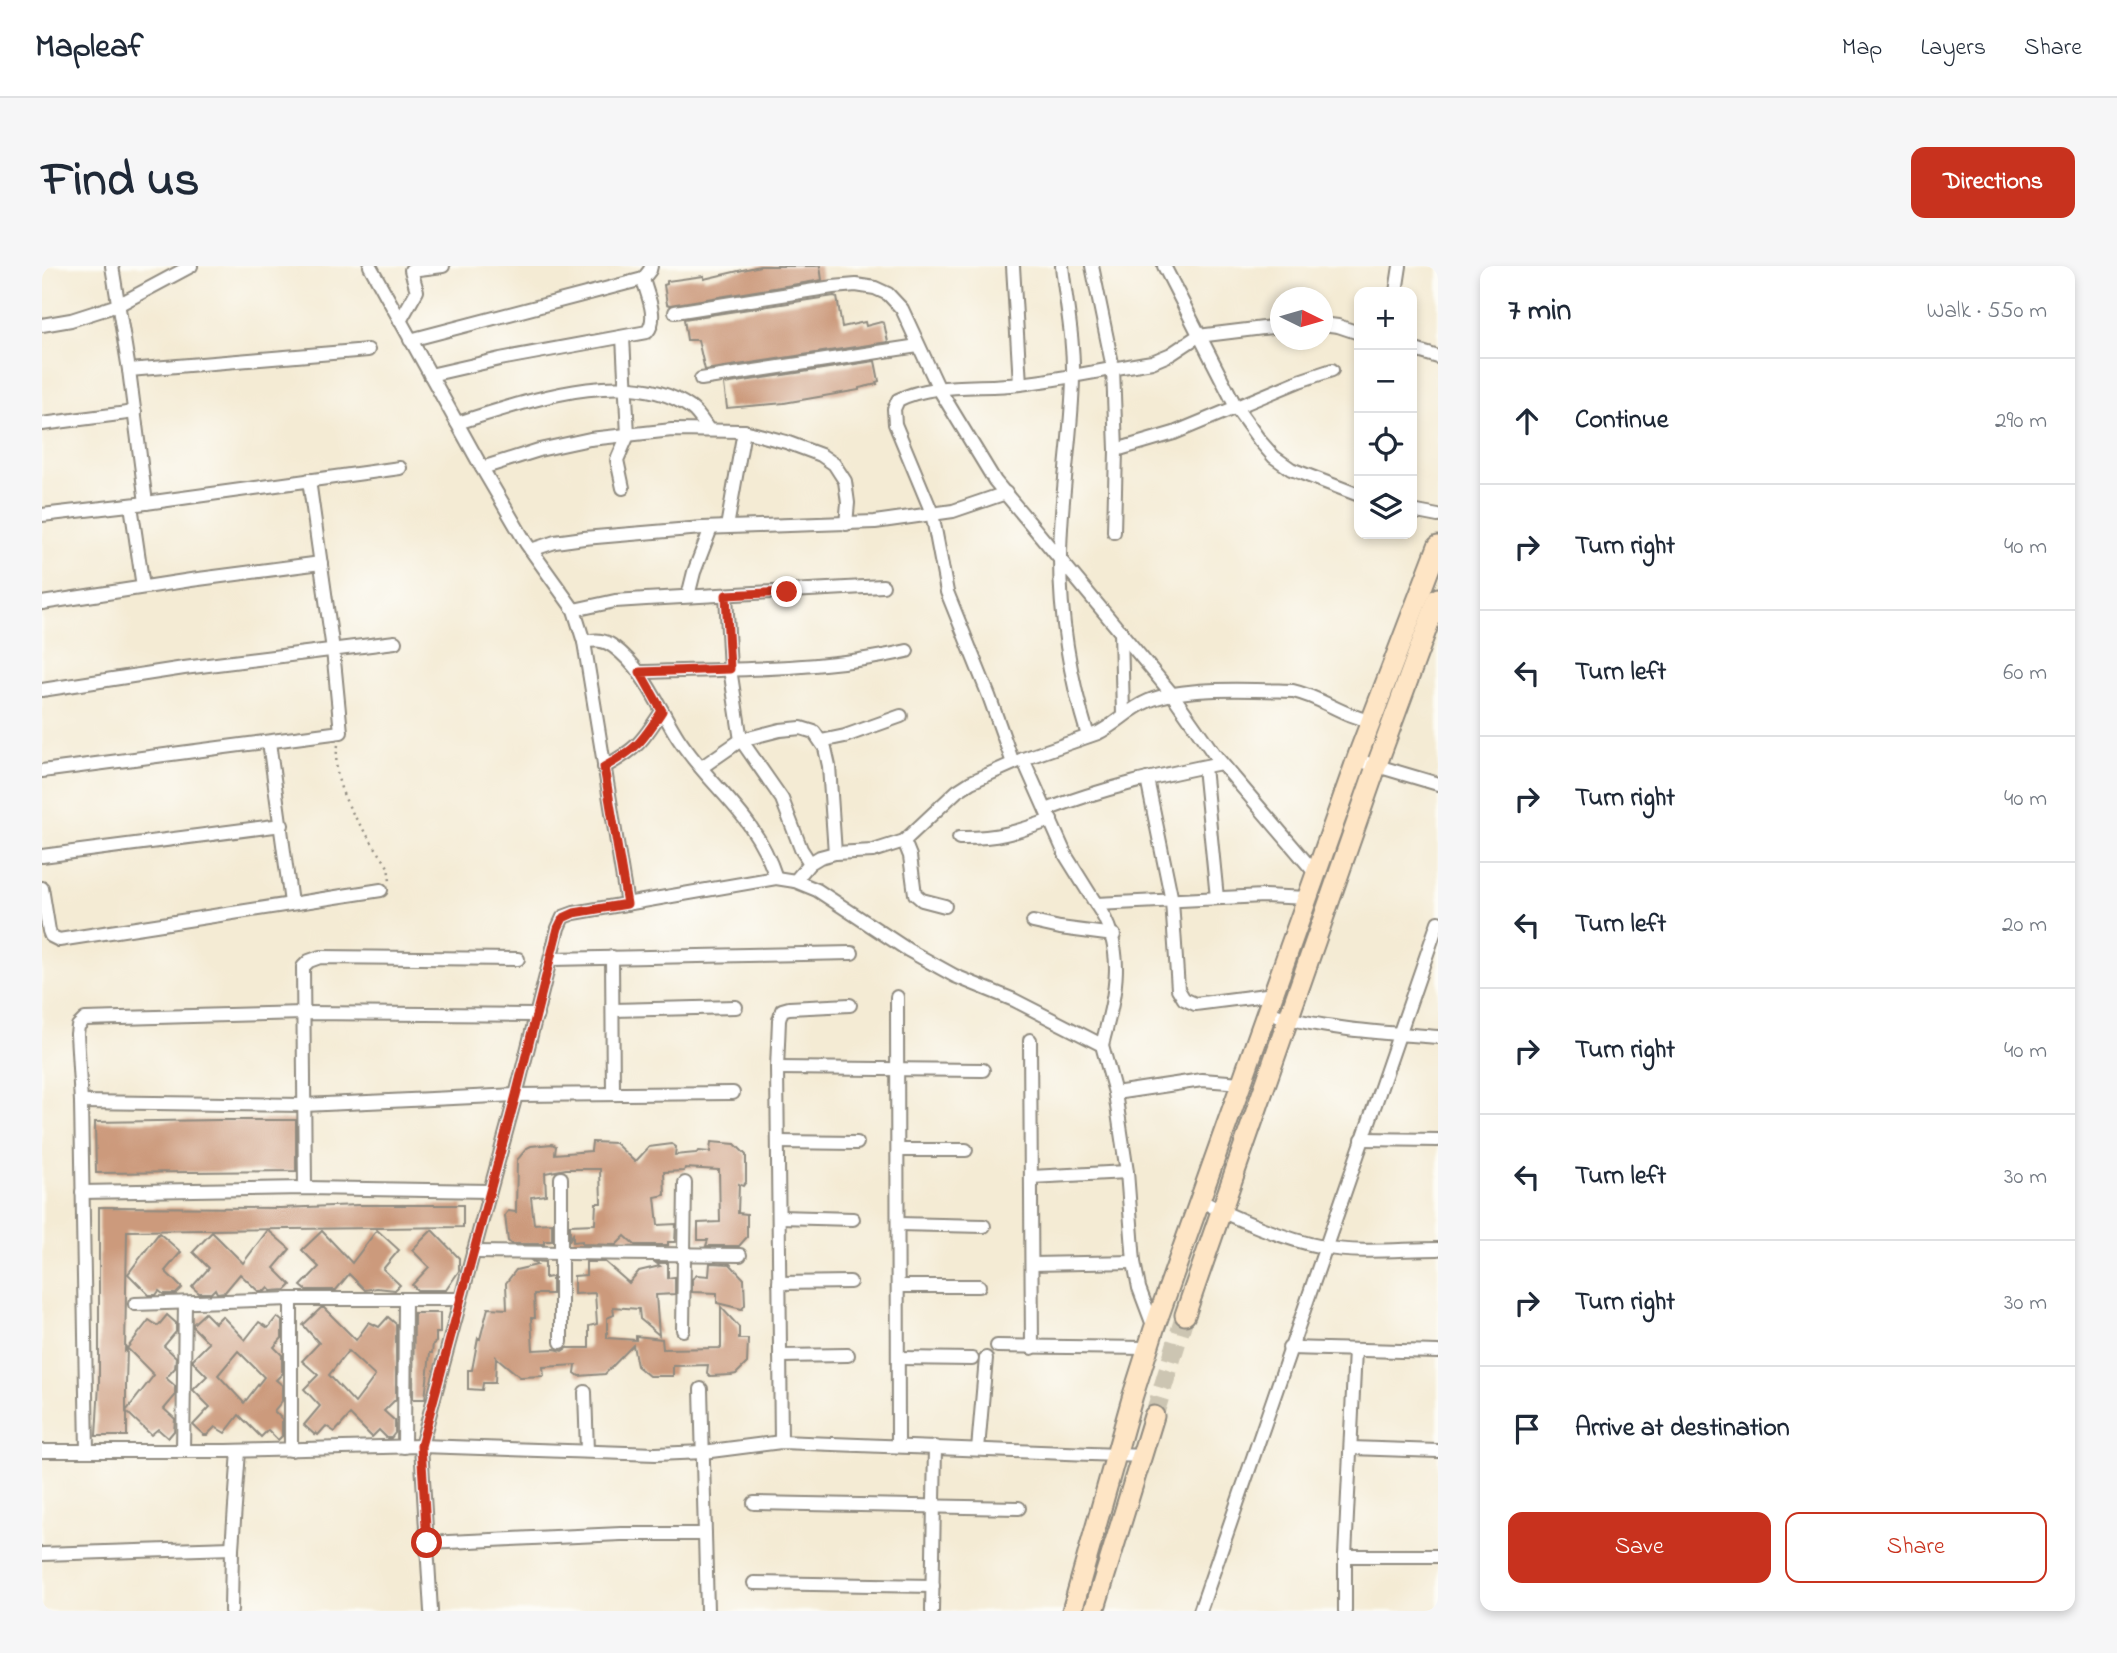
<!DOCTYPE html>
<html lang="en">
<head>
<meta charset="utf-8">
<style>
  :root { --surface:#fff; --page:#f6f6f7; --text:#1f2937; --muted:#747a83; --line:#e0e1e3; --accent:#c8321e }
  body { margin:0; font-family:"Indie Flower",sans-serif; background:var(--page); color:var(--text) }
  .controls { position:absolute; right:21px; top:21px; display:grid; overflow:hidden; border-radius:14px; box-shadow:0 4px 10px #0003 }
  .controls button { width:63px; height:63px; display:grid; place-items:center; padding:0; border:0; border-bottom:2px solid var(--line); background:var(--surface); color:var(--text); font:35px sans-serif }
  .compass { position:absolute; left:1228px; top:21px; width:63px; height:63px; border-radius:50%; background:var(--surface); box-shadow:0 4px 10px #0003; rotate:95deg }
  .stop { position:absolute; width:21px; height:21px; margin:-16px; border:5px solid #c8321e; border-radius:50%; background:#fff }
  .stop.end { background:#c8321e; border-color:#fff; box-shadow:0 2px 7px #0008 }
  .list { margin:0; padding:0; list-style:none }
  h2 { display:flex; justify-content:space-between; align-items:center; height:91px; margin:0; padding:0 28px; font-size:30px }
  h2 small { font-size:23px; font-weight:400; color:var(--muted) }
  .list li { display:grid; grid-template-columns:46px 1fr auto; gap:21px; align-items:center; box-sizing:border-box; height:126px; padding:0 28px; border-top:2px solid var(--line) }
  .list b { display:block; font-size:26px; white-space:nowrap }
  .list em { font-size:23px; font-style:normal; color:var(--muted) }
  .actions { display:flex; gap:14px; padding:21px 28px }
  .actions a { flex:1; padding:16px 0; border:2px solid var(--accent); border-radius:14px; text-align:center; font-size:24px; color:var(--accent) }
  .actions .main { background:var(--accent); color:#fff }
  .icon { flex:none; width:38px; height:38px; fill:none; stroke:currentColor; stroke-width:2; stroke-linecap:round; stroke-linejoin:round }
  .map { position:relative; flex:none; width:1396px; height:1345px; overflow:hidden; border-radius:14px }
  header { display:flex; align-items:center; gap:42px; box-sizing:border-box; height:98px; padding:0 35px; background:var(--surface); border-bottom:2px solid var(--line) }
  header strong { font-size:33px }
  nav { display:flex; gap:38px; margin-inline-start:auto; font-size:24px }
  .intro { display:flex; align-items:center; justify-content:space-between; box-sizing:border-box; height:168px; padding:0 42px }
  h1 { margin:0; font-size:49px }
  .button { padding:18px 32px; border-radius:14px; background:var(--accent); color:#fff; font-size:24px; font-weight:700 }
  main { display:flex; gap:42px; padding:0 42px }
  aside { flex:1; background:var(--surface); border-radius:14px; box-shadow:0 4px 10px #0003 }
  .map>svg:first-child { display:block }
  .building { fill:#cc9a7c; fill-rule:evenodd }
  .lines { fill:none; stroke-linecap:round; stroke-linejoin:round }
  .secondary-tunnel { stroke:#ccc5b2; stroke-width:19; stroke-dasharray:19 10; stroke-linecap:butt }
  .street-casing { stroke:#908b80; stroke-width:16 }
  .secondary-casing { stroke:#908b80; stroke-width:23 }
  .path { stroke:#908b80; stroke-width:2.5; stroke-dasharray:2 5; stroke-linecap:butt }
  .street { stroke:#fff; stroke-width:12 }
  .secondary { stroke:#fee5c5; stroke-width:19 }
  .route { stroke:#c8321e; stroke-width:9 }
</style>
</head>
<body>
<header>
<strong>Mapleaf</strong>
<nav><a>Map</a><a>Layers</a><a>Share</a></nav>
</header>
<div class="intro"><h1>Find us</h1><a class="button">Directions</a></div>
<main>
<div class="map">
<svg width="1396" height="1345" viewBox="0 0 1396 1345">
  <rect width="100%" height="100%" fill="#fdfcf7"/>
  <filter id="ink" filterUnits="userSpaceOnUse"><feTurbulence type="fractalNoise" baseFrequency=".0143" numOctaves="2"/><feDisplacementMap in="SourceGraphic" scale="14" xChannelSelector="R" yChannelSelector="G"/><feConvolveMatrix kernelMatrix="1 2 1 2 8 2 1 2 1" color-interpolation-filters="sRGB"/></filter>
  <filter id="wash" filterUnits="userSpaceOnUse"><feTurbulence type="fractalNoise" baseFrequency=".00686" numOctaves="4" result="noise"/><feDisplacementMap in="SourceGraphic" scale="28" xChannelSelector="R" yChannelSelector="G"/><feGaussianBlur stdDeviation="1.57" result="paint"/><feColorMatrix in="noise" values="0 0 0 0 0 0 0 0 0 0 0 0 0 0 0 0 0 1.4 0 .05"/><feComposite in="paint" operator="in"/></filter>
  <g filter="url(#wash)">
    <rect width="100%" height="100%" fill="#f4ebd4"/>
    <g id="blocks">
      <g class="building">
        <path d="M718,0h60l2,14 -152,25 -3,-1 -3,-19 3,-1v-3l37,-5v3z"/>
        <path d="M792,30l3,1 5,30 23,-5 1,4 15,-4 3,1 4,19 -183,28 -7,-30h-11l-3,-21z"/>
        <path d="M833,95l4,20 -3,1 1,2 -18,4v2l-75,13 -57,5 -3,-24z"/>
        <path d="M177,854h77v51l-200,2 -1,-51z"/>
        <path d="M550,876l23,1 20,19 14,-15 23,-3 4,3 -1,8 21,-2 3,-2 11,1 1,-10 24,2 11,11v27l-3,4 -4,-2 -1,29 9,1v23l-8,9h-33l2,-6h-10v-17l22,-1 -1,-52 -34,-2 -1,3 -20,1 1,23 -10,2 3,28 18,-1 -1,18h-7v3h-33l-10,-9 -9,9 -34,-1v-3l-9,1v-8l-3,5v-14l25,-1 1,-21h5l-1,-34h-34l-21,4 1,22 -15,2 3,27 18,-1v18h-8v3h-33l-3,-3 -3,-26 3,-4 8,1 1,-52 10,-12 4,-2 21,-2 4,2 -1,8 36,-3z"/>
        <path d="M317,939h104v22l-336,4 -2,120 24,-31 9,6 9,-11 9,8v9l-12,14 12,11 -1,11 -9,10 9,8v10l-11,13 11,10 -1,12 -6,7 -10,-9 -7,6 -24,-23v24h-31l3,-52v-177l181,1zM85,1082l27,27 -28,36v-26z"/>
        <path d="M226,964l22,19 -16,19 17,17 -5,5 -15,1 -3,-3 -3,3h-7l-18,-17 -15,18 -8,1 -2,-4 -4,4h-12l-7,-6 17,-19 -16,-16 19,-20 31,31z"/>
        <path d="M335,964l22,20 -16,19 17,16 -5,5 -18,-2 -12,2 -16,-16 -13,16h-30l-5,-4 18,-19 -17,-17 20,-19 30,32z"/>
        <path d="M390,964l27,28v13l-13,19h-29l-5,-5 17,-18 -17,-17z"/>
        <path d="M117,967l22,19 -16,19 17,17 -6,6h-13l-4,-3 -3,4h-7l-21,-21z"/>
        <path d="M490,995l13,1v16l7,-1v17h-18l1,24h-4l2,32 22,-1 7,2 5,-3h22v-22l8,-2 -2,-31 -21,1v-18l12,-1v-13h19l24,21 10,-12 21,-5 -4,-3h12v15l7,-1v17l-19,1 3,40 -19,-16 -1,-10 -26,-2 1,8 -7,3v20l29,2v-4l26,3 1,10 58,-1v-41l18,20v12h9l-1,24 -11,11 -5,1 -21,1 -3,-3 1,-8 -35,1v10h-24l-12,-10 -4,-21 -28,29 -26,2 -4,-3 1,-8 -33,2 1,9 -24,1 -24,-20 -1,26h-12l-1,7 -14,-1v-19h4l6,-32 2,1 8,-31 19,1 -1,-26 10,-13 21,-5z"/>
        <path d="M668,997l20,1 14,15 1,26 -3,4 -25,-6v-10l-25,-1v-13l5,-4 12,1z"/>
        <path d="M279,1042h3l32,32 13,-18 10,5 9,-10 8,7v75l-12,12 11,10v12l-4,5h-4l-8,-8 -7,7 -22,-22 -15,17 -9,-6 -8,9 -2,-2 -1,2 -11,-10 16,-19 -16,-17 14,-14 -16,-14 17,-18 -16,-18zM306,1085l27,25 -20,27 -26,-28z"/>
        <path d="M163,1047l10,10 7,-7 23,24 14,-18 9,6 9,-11 5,4v17l-8,9 8,8v19l-6,6 6,5v16l-8,10 8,8v17l-4,4 -10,-10 -7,7 -22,-22 -14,18 -10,-6 -8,8h-3l-11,-10 17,-18 -17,-17 14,-14 -14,-14v-3l16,-16 -16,-16v-3zM196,1085l26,26 -20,26 -26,-28z"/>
        <path d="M372,1047h26v20h-4v9l-3,2 -1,9h-2l-5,46h-12z"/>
      </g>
    </g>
  </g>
  <g filter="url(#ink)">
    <use href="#blocks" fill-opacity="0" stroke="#908b80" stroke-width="2"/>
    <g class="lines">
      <path class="secondary-tunnel" d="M1112,1150l31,-101"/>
      <defs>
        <g id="street">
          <path d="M70,0l17,104 17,133"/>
          <path d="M328,0l112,202 44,75 48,67 10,32 43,262"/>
          <path d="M971,0l7,118"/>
          <path d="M1020,0c4,37 12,74 11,111 -1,60 -13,120 -13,181 0,60 10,120 28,178"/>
          <path d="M1050,0l21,102 3,82 -2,82"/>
          <path d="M1122,0l73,143 23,32 14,16 17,12 68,26"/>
          <path d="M1354,26l4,-26"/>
          <path d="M633,46l158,-25 23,-2 19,3 13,6 14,15 37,80 56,92 177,213 42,60 102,120"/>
          <path d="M358,55l17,-30 -6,-21 32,-4"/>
          <path d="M1280,58l16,2 21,7"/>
          <path d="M0,59l29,-5 47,-15 73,-39"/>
          <path d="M368,74l233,-61 7,-9 1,-4"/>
          <path d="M1370,83l26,8"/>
          <path d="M87,104l239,-20"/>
          <path d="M388,109l70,-16 147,-27c12,-14 0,-37 -4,-53"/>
          <path d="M659,113l217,-33"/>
          <path d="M415,157c66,-20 172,-60 234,-15 7,5 12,14 17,21"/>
          <path d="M0,158l93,-12"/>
          <path d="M1074,184l58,-17 125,-52 33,-11"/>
          <path d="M440,202l57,-18 51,-11 82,-9 72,1 42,11 35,13 13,9 11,17 3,22 -2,21"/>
          <path d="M581,222l-6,-28 11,-25 -5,-98"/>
          <path d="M89,239l12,82"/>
          <path d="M1370,245l26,5"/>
          <path d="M0,249l104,-12 254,-35"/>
          <path d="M685,261l17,-96"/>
          <path d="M489,284l24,-8 29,-4 118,-10 173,-6 78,-11 53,-18"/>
          <path d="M684,329l4,74 11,71 41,59 19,50 9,14"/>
          <path d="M646,330l6,-24 17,-44"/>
          <path d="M0,337l149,-23 130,-17"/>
          <path d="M532,344l41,-9 31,-2 237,-13"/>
          <path d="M1079,365l2,84"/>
          <path d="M542,376c11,-2 20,-3 30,5 31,23 44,60 64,91 35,53 77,75 98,140"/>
          <path d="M598,406c89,-3 180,-1 267,-21"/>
          <path d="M0,424l142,-22 211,-26"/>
          <path d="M779,475l24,-5 56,-20"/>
          <path d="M227,476l22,161"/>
          <path d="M981,493l43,97 30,48 168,-8 44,2"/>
          <path d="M1315,494l81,24"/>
          <path d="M971,497l-24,-67 -42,-104 -15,-79 -37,-89 -1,-15 4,-9c36,-18 82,-11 122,-16 44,-5 88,-15 132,-22l19,-8 27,-18 82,-10"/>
          <path d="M562,501c33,-18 38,-25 58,-56"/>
          <path d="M660,501l39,-27 39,-10 21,-2 13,4 11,16 4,18 6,87"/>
          <path d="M1162,501l13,131"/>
          <path d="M0,505l299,-39 -8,-82 -24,-170"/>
          <path d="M1105,513l25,122 6,88 6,10 11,5 79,-10"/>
          <path d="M1004,544c57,-22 115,-35 175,-47"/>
          <path d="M917,572c36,1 58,-6 92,-18"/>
          <path d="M862,575l6,15 5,38 7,6 23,6"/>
          <path d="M0,590l240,-31"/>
          <path d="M753,615l15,-18 10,-6 15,-4 38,-2 31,-10 53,-50 14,-9 52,-23 75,-26c18,-9 31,-24 50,-32 37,-15 104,-11 145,-10 28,6 50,25 78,30"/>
          <path d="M0,622l7,43 2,5 8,4 322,-50"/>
          <path d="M1054,638c32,46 19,91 6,141"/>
          <path d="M991,656l27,6 54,7"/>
          <path d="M570,691l1,137"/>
          <path d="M509,693l301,-6"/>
          <path d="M855,731l1,448"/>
          <path d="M571,744l123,-3"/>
          <path d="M1225,746c51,17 117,21 171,25"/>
          <path d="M988,774l2,308"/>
          <path d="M735,802l206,2"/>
          <path d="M1073,827l87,-13 40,3"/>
          <path d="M39,836l223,3 212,-10 217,-2"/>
          <path d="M1320,873l76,1"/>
          <path d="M736,876l79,1"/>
          <path d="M856,884h68"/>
          <path d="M989,911l96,-5"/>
          <path d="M519,912v164"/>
          <path d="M263,922l-2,-221 6,-6 11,-4 198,2"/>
          <path d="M40,926l223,-4 184,3"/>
          <path d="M1158,934c32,18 87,40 123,47 37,7 78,2 115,2"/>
          <path d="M737,951l74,2"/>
          <path d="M856,958l86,2"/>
          <path d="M431,986l267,3"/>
          <path d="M991,998l101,-2"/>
          <path d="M737,1017l71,-1"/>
          <path d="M856,1020h81"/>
          <path d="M93,1038l156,-5h169"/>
          <path d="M641,1064l2,-147"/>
          <path d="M955,1080l151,2"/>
          <path d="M1247,1082l149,4"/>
          <path d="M738,1090l68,-1"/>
          <path d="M857,1092l73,1"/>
          <path d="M659,1123l4,145"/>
          <path d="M543,1126l2,59"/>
          <path d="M739,1176l-4,-374 2,-48 3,-10 7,-2 61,-3"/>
          <path d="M362,1181l1,-148"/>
          <path d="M1309,1182l87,3"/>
          <path d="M936,1183l8,-91"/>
          <path d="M141,1184l2,-147"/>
          <path d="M249,1184v-151"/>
          <path d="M0,1185h185l194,-5 235,8 47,-2 78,-10 362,14"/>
          <path d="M45,1185l-6,-349 -4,-68 1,-8 7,-7 219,-6 233,2"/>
          <path d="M712,1237l265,5"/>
          <path d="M385,1277l194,-9h84l2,77"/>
          <path d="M0,1288l190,-6"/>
          <path d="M1303,1290h93"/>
          <path d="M712,1317l179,3"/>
          <path d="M189,1345l1,-63 7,-97"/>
          <path d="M389,1345l-10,-165 95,-351 42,-167 5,-11 11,-4 202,-35 19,3 22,9 91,60 47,26 59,24 88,45 13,48 12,79 7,90 5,26 15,40"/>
          <path d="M890,1345l3,-164"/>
          <path d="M1158,1345l238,-689"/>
          <path d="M1303,1345v-55l10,-206"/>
        </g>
        <g id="secondary">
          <path d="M1143,1049l191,-548 62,-169"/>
          <path d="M1030,1345l61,-216 21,-66 206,-579 78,-204"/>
          <path d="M1052,1345l60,-195"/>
        </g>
      </defs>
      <use href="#street" class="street-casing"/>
      <use href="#secondary" class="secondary-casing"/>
      <path class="path" d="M296,479c-10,48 27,83 50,122l2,14"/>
      <use href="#street" class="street"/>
      <use href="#secondary" class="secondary"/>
    </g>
  </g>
  <g class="lines" filter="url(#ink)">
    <path class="route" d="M385,1277l-6,-97 95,-351 42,-167 5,-10 11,-5 53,-9 -23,-137c33,-18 38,-25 58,-56l-22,-39 90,-3 -4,-74 61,-3"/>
  </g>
</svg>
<div class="controls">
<button>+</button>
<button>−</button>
<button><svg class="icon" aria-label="locate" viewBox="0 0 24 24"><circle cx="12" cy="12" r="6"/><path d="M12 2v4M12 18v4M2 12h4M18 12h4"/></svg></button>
<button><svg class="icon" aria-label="layers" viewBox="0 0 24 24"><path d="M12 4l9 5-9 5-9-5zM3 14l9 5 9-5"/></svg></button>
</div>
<svg class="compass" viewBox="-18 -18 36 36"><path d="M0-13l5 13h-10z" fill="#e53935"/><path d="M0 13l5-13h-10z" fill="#747a83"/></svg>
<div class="stop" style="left:385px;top:1277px"></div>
<div class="stop end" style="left:745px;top:326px"></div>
</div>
<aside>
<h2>7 min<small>Walk · 550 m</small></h2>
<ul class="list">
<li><svg class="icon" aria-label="ahead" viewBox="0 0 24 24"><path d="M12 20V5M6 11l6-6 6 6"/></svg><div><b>Continue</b></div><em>290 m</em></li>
<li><svg class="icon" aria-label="right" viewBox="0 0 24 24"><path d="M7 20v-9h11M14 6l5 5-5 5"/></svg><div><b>Turn right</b></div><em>40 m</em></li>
<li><svg class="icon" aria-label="left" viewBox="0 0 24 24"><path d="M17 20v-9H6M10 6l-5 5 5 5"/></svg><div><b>Turn left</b></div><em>60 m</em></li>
<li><svg class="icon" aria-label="right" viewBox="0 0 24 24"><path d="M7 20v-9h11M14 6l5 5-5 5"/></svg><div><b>Turn right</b></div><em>40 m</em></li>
<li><svg class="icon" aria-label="left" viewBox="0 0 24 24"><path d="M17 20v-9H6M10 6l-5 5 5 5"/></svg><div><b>Turn left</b></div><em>20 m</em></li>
<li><svg class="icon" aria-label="right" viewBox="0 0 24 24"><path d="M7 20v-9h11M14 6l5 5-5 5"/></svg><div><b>Turn right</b></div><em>40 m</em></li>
<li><svg class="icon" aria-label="left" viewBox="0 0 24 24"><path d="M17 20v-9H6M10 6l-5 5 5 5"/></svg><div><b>Turn left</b></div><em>30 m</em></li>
<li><svg class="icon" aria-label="right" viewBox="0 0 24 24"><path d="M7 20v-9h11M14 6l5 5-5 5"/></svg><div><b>Turn right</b></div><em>30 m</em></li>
<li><svg class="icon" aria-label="arrive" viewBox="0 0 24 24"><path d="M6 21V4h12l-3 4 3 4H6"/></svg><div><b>Arrive at destination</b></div></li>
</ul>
<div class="actions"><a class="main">Save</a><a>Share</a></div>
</aside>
</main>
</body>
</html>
